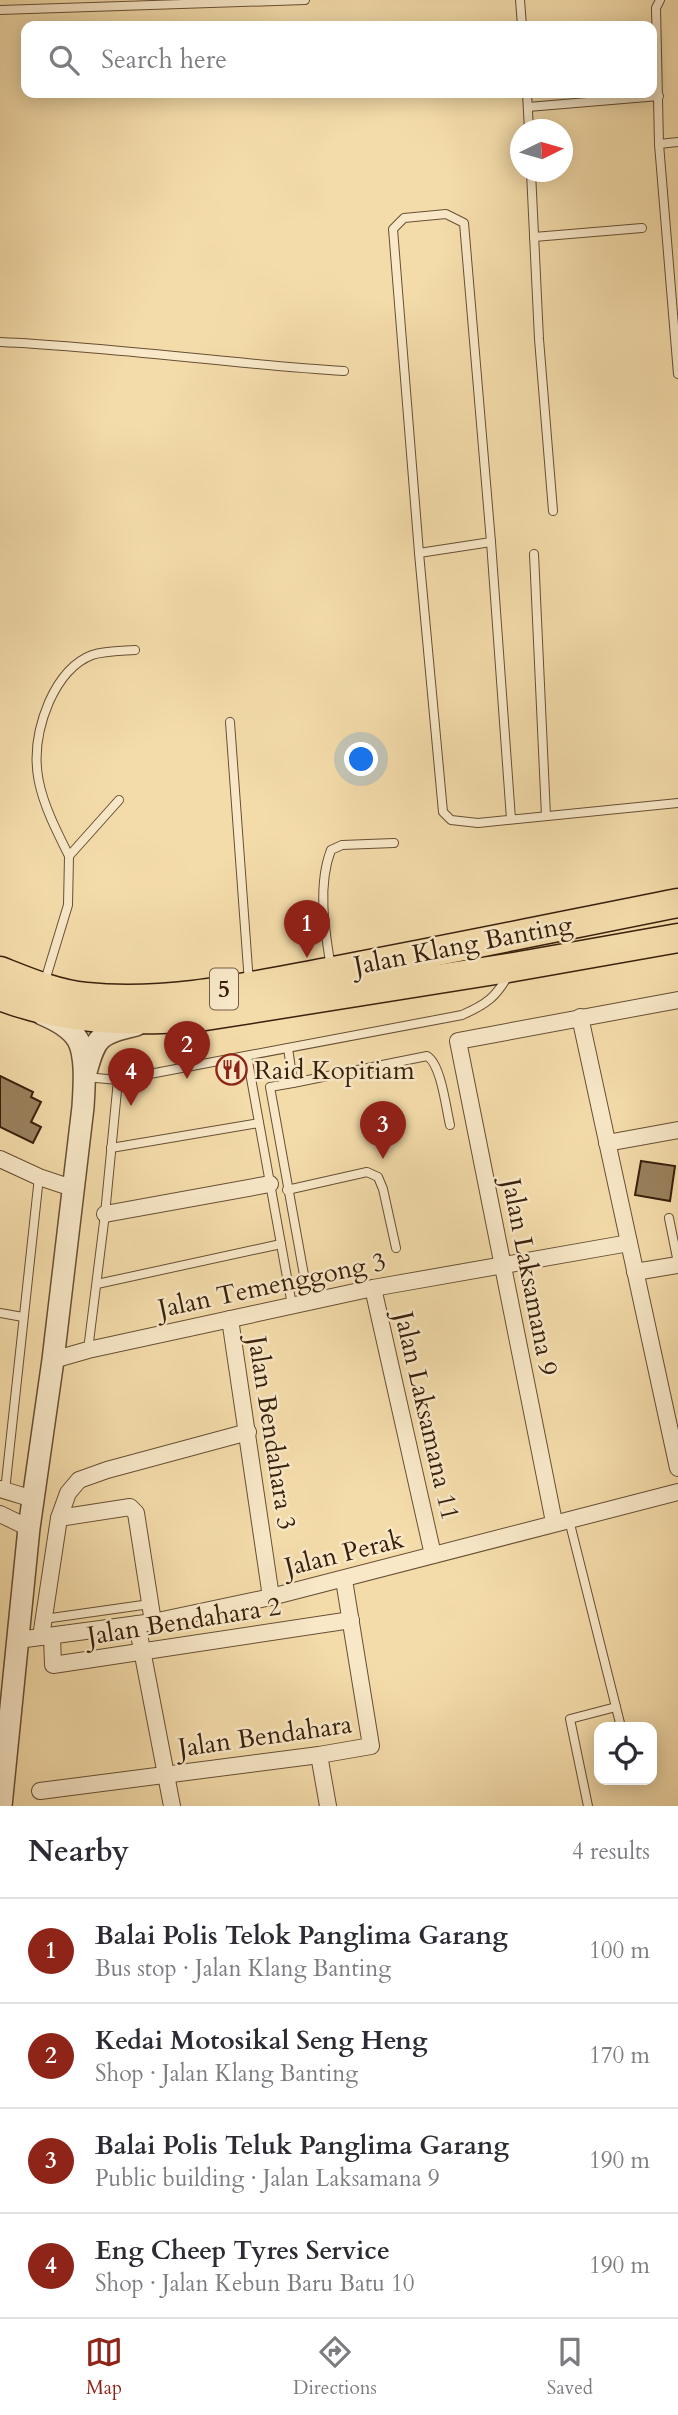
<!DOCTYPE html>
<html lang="en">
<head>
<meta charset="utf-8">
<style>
  :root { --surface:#fff; --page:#f2f2f3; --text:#2b2b33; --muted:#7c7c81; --line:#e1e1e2; --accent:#8f2418 }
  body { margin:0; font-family:Cardo,serif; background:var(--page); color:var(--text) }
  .controls { position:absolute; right:21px; bottom:21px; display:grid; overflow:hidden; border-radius:14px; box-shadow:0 4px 18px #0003 }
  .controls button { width:63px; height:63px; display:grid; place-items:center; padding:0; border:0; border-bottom:2px solid var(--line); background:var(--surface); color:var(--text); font:35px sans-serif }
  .compass { position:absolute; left:510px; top:119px; width:63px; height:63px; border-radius:50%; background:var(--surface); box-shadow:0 4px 18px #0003; rotate:85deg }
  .you { position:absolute; left:362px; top:760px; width:24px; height:24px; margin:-18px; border:5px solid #fff; border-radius:50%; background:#1a73e8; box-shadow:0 0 0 10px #1a73e833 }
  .badge { display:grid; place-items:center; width:46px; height:46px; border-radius:50%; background:var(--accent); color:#fff; font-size:23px; font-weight:700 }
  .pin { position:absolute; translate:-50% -58px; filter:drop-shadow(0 2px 4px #0008) }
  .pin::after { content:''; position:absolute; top:37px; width:24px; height:21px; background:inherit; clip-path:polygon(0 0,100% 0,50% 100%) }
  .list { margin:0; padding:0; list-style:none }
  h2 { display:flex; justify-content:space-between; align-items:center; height:91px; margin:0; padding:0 28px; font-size:30px }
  h2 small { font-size:23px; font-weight:400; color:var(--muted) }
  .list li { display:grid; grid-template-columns:46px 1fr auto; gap:21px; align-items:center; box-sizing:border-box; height:105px; padding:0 28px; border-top:2px solid var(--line) }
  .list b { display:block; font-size:26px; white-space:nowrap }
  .list p { margin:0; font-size:23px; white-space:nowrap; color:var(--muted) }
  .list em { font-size:23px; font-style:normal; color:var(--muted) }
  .icon { flex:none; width:38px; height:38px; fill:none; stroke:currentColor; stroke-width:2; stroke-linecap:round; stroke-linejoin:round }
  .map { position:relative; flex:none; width:678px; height:1806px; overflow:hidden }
  .search { position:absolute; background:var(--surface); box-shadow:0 4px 18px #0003; left:21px; right:21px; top:21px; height:77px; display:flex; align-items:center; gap:18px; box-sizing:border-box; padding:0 24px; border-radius:14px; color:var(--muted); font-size:26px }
  .sheet { height:511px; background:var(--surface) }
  nav { display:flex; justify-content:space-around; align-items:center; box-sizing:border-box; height:98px; border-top:2px solid var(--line); background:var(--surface); font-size:19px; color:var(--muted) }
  nav a { display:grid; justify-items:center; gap:4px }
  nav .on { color:var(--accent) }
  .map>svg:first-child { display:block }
  .building { fill:#9a825e; stroke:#38200c; stroke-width:2 }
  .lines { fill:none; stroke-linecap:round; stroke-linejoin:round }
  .service-casing { stroke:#674f34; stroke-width:10 }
  .minor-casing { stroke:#674f34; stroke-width:18 }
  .tertiary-casing { stroke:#674f34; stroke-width:24 }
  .trunk-casing { stroke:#38200c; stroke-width:31 }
  .service { stroke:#f8e8c8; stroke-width:8 }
  .minor { stroke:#f8e8c8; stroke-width:16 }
  .tertiary { stroke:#f8e8c8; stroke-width:21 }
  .trunk { stroke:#f4dcaa; stroke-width:28 }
  .labels { text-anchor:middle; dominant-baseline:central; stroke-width:5; stroke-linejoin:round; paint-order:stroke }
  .shield { fill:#f8e8c8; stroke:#725c44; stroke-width:2 }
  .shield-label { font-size:24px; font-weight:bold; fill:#38200c }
  .street-label { font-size:26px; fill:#38200c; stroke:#f8e8c8 }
  .poi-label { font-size:26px; fill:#38200c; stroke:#f8e8c8; text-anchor:start }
</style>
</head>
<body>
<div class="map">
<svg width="678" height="1806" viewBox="0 0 678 1806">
  <rect width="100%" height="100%" fill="#f4dcaa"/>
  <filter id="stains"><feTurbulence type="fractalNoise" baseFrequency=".00286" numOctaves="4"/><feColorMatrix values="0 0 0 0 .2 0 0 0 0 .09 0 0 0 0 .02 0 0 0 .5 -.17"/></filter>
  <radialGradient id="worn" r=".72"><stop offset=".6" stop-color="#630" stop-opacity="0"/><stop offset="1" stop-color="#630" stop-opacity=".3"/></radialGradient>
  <g class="building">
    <path d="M0,1076l33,16 -2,5 10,5 -10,20 10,5 -8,16 -33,-16z"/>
    <path d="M641,1161l34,5 -5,35 -35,-6z"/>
  </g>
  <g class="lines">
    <defs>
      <g id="service">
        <path d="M520,0l2,26"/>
        <path d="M660,0l-4,8 3,136 19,230"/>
        <path d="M0,10l305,-10"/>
        <path d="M527,93l2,37"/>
        <path d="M528,107l131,-11"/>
        <path d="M659,144l19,-2"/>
        <path d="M531,172l8,167 14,172"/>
        <path d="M534,237l108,-9"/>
        <path d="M0,342c115,5 229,22 344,29"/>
        <path d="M419,553l72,-11"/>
        <path d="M534,554l12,262"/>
        <path d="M230,722l19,261"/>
        <path d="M511,819l-20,-277 -27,-319 -18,-9 -42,4 -11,11 26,324 24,259 8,8 27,3 200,-20"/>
        <path d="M69,856c-28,-56 -46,-93 -20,-154 9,-20 22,-39 43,-47 13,-4 30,-4 43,-5"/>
        <path d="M331,968c-6,-37 -14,-82 0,-118l11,-5 52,-2"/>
        <path d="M44,984l24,-79 1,-49 50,-56"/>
        <path d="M288,1048l5,35 -23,4 34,188"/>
        <path d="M247,1056l45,249"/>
        <path d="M85,1077l33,3 344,-65c25,-11 34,-18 47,-41"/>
        <path d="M293,1083l134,-27c14,8 19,52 23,69"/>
        <path d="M111,1148l148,-25"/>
        <path d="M287,1190l80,-18 11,5 5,12 13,59"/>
        <path d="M669,1218l9,45"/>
        <path d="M97,1284l184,-40"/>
        <path d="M0,1313l23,4"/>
        <path d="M88,1350l17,-136 13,-134"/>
        <path d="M5,1491l34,-314"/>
        <path d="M569,1520l52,207"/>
        <path d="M44,1619l106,-15"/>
        <path d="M588,1806l-18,-87 46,-12"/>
      </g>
      <g id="minor">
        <path d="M580,1017l98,451"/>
        <path d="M607,1143l71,-13"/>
        <path d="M0,1159l39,18 36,12"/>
        <path d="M105,1214l165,-30"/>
        <path d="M635,1272l43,-7"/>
        <path d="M373,1288l60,267"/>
        <path d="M230,1319l41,278"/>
        <path d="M53,1360l35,-10 285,-62 256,-45"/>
        <path d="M0,1489l33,10"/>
        <path d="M0,1514l29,14"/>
        <path d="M59,1518l71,-11 6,6 17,109"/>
        <path d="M554,1522l-96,-481 220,-41"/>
        <path d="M137,1624l35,182"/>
        <path d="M52,1636l1,29 298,-45"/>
        <path d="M41,1637l18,-119 9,-25 11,-13 28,-10 141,-38"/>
        <path d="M18,1640l135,-18 118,-25 407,-105"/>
        <path d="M319,1755l9,51"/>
        <path d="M40,1791l279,-36 52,-9 -27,-166"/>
      </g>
      <g id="tertiary">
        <path d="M86,1072c10,-36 13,-38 50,-47"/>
        <path d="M1,1806l28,-278 24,-168 30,-253c1,-18 4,-50 -5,-67 -7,-12 -24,-21 -36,-26"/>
      </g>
      <g id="trunk">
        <path d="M0,971c28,11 56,23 86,26 86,9 174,-13 258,-28 112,-21 223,-44 334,-66"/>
        <path d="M0,996c64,25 132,26 199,21l315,-50 164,-29"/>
      </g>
    </defs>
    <use href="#service" class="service-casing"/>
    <use href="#minor" class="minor-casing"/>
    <use href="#tertiary" class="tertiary-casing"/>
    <use href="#trunk" class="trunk-casing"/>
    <use href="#service" class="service"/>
    <use href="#minor" class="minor"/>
    <use href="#tertiary" class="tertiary"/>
    <use href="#trunk" class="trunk"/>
  </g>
  <defs>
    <symbol id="restaurant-ring" viewBox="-11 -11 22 22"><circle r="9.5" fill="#f8e8c8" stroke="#8f2418" stroke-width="1.5"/><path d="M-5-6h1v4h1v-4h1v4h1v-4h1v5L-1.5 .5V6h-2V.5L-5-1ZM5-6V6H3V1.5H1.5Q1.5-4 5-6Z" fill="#8f2418"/></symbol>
  </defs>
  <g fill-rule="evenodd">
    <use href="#restaurant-ring" x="214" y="1052" width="35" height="35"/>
  </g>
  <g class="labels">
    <rect class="shield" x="210" y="968.5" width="28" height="41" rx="5"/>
    <g class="shield-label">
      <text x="224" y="989">5</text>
    </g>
    <g class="street-label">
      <text transform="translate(463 945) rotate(-11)">Jalan Klang Banting</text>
      <text transform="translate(530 1277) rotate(79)">Jalan Laksamana 9</text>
      <text transform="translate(272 1285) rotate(-12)">Jalan Temenggong 3</text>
      <text transform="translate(427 1416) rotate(77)">Jalan Laksamana 11</text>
      <text transform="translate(272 1433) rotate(81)">Jalan Bendahara 3</text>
      <text transform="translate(344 1553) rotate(-14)">Jalan Perak</text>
      <text transform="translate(184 1621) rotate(-9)">Jalan Bendahara 2</text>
      <text transform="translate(265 1736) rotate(-8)">Jalan Bendahara</text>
    </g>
    <g class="poi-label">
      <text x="254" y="1070">Raid Kopitiam</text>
    </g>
  </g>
  <rect width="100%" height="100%" filter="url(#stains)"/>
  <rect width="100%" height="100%" fill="url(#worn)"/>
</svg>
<div class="controls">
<button><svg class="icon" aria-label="locate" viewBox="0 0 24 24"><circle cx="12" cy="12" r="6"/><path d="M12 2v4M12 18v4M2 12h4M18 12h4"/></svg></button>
</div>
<svg class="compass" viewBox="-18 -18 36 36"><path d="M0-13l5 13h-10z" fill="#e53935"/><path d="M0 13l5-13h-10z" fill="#7c7c81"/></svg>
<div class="you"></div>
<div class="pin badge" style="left:307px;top:958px">1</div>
<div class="pin badge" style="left:187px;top:1079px">2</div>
<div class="pin badge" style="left:383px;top:1159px">3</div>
<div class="pin badge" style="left:131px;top:1106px">4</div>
<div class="search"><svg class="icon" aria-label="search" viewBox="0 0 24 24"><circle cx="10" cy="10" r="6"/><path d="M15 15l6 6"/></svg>Search here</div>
</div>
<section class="sheet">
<h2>Nearby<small>4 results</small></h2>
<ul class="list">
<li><span class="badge">1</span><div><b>Balai Polis Telok Panglima Garang</b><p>Bus stop · Jalan Klang Banting</p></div><em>100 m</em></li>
<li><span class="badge">2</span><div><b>Kedai Motosikal Seng Heng</b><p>Shop · Jalan Klang Banting</p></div><em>170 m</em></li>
<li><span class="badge">3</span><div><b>Balai Polis Teluk Panglima Garang</b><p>Public building · Jalan Laksamana 9</p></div><em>190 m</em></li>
<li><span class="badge">4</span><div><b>Eng Cheep Tyres Service</b><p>Shop · Jalan Kebun Baru Batu 10</p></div><em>190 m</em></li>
</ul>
</section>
<nav>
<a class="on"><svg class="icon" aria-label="map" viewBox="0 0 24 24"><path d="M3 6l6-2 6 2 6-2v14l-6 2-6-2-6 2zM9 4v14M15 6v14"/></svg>Map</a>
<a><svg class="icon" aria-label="directions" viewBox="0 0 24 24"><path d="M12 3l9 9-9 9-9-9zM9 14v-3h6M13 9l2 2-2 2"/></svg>Directions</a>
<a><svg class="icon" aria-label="saved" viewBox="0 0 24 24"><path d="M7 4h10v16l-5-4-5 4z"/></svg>Saved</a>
</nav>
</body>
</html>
